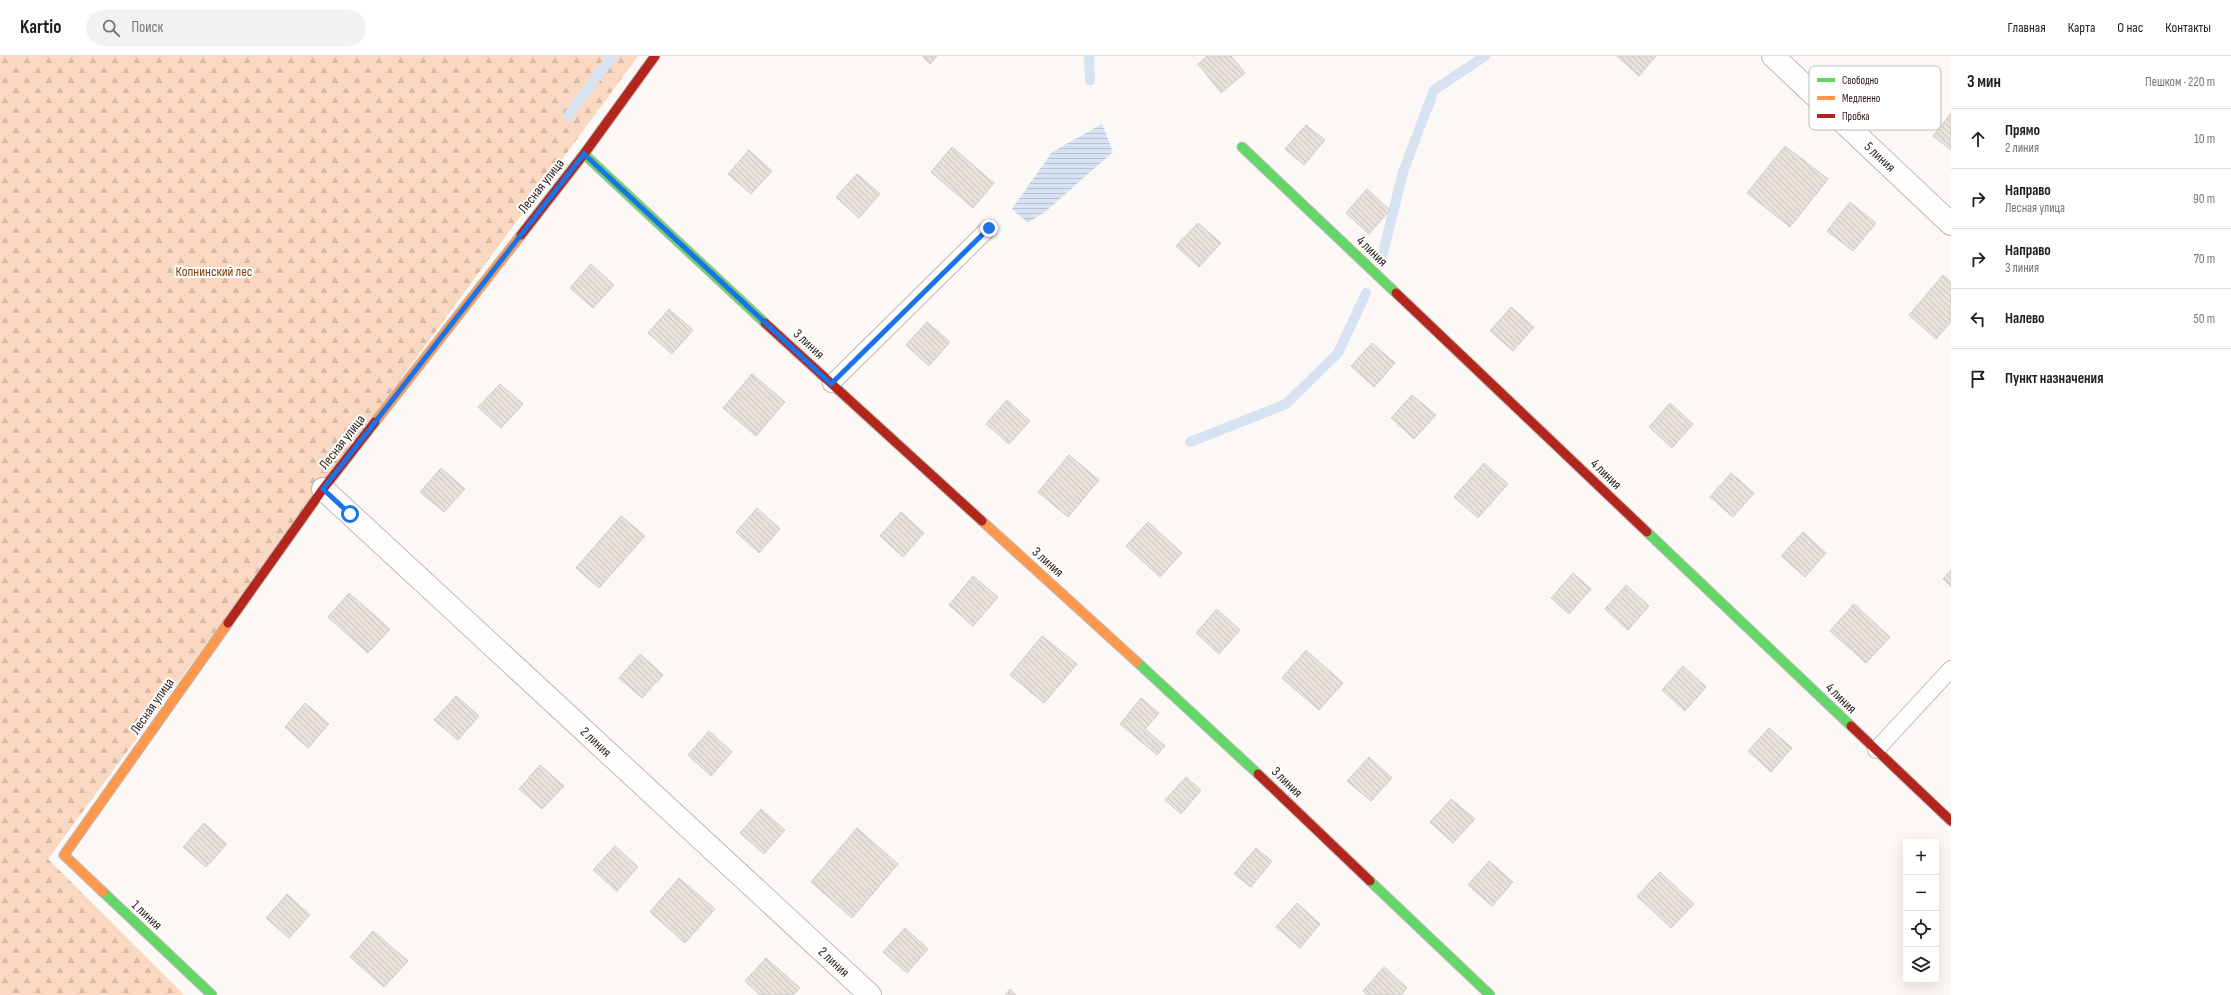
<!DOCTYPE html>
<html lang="ru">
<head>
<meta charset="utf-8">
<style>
  :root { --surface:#fff; --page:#f2f2f2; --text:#202124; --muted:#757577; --line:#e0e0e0 }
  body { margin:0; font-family:"Sofia Sans Condensed",sans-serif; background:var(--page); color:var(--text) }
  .controls { position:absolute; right:12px; bottom:12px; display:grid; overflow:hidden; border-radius:0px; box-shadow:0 4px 16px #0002 }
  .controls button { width:36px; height:36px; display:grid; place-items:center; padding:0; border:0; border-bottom:1px solid var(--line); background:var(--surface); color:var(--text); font:20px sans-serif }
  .stop { position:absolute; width:12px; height:12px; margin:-9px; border:3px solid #1a73e8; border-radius:50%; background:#fff }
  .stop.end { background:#1a73e8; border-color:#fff; box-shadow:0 1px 4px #0008 }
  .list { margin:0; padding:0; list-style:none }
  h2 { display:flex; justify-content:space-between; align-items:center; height:52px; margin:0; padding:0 16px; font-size:17px }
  h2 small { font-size:13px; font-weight:400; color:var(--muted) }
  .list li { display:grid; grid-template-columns:26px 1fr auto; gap:12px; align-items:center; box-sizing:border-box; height:60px; padding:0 16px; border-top:1px solid var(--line) }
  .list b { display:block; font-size:15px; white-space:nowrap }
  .list p { margin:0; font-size:13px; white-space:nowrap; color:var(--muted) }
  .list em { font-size:13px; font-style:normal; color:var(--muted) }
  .icon { flex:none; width:22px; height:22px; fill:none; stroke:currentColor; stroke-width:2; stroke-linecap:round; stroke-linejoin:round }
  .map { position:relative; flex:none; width:1951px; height:939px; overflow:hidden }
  header { display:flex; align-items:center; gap:24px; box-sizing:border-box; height:56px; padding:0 20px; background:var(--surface); border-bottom:1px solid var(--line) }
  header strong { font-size:19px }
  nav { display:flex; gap:22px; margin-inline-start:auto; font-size:14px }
  .search { width:280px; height:36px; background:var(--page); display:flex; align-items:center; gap:10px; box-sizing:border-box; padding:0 14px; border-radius:22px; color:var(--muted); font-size:15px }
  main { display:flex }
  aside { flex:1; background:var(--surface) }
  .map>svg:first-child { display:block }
  .forest { fill:url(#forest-firs) }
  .water { fill:url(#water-rules) }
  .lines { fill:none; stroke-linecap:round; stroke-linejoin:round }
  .stream { stroke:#d7e2f3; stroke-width:10 }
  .building { fill:url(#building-back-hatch); stroke:#d3ccc7 }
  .lane-casing { stroke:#c0b9b4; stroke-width:18 }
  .street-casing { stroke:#c0b9b4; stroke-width:24 }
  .fast-casing { stroke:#c0b9b4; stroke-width:11 }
  .slow-casing { stroke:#c0b9b4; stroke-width:11 }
  .jam-casing { stroke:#c0b9b4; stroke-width:11 }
  .lane { stroke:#fefefe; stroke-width:16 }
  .street { stroke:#fefefe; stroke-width:22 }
  .fast { stroke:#63d668; stroke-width:9 }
  .slow { stroke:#ff974d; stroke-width:9 }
  .jam { stroke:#b3261e; stroke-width:9 }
  .route { stroke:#1a73e8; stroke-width:5 }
  .labels { text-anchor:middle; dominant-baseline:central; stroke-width:4; stroke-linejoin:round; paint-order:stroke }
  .street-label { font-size:14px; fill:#291d16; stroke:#fff }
  .park-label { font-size:14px; fill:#7f420e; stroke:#fff }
  .key { fill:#fff; stroke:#bfbbb9; stroke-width:1 }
  .key-label { font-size:11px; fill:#291d16 }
</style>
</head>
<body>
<header>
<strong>Kartio</strong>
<div class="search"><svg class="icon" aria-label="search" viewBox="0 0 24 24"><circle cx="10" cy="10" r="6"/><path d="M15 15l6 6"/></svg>Поиск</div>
<nav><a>Главная</a><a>Карта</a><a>О нас</a><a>Контакты</a></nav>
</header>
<main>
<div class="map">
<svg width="1951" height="939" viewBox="0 0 1951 939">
  <defs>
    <pattern id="forest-firs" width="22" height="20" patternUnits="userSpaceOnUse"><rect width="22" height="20" fill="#fbd8c1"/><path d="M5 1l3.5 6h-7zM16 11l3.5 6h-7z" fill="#d7b9a5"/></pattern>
    <pattern id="water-rules" width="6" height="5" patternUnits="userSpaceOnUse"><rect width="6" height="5" fill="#d7e2f3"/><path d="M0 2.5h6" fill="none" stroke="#b9c1d0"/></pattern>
    <pattern id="building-back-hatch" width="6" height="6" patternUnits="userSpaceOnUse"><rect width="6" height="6" fill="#e8e1dc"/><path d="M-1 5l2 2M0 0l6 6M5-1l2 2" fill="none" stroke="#c7c1bc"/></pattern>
  </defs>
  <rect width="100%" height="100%" fill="#fbf8f6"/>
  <path class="forest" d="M0,0h638l-590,803 136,136h-184z"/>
  <path class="water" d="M1102,68l11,28 -67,59 -18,12 -16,-14 40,-57z"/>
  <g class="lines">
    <g class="stream">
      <path d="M1089,0l1,24"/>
      <path d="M568,60l44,-60"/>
      <path d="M1382,201l21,-85 31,-82 51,-34"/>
      <path d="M1190,386l96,-38 52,-51 28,-60"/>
    </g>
  </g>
  <g class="building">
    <path d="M922,0h15l-7,8z"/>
    <path d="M1207,0h24l14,17 -24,20 -23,-29z"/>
    <path d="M1617,0h39l-17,20z"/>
    <path d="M1951,57v37l-18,-14z"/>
    <path d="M1306,69l19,15 -21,25 -19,-16z"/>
    <path d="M1785,90l43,33 -38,48 -43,-34z"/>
    <path d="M952,91l42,36 -21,25 -42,-36z"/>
    <path d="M749,94l23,21 -21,23 -23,-20z"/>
    <path d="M857,118l23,20 -21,24 -23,-21z"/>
    <path d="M1367,133l23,21 -21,24 -23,-21z"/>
    <path d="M1850,146l26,21 -23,28 -26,-20z"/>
    <path d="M1198,167l23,20 -22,24 -23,-21z"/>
    <path d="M591,208l23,21 -21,23 -23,-20z"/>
    <path d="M1943,219l8,7v40l-15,17 -27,-24z"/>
    <path d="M1511,251l23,20 -21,24 -23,-20z"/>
    <path d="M669,253l24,21 -21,24 -24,-21z"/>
    <path d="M927,266l23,20 -21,24 -23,-21z"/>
    <path d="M1372,287l23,20 -21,24 -23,-21z"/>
    <path d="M752,318l33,28 -29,34 -33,-28z"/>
    <path d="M500,328l23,20 -22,24 -23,-21z"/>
    <path d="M1412,339l24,20 -22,24 -23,-21z"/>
    <path d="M1007,344l23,21 -21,23 -23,-20z"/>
    <path d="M1670,347l23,21 -21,24 -23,-21z"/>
    <path d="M1069,399l30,25 -31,37 -30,-25z"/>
    <path d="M1484,407l24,21 -30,34 -24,-21z"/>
    <path d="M441,412l24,21 -21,23 -24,-20z"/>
    <path d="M1731,417l23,20 -21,24 -23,-20z"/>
    <path d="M757,452l23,21 -21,24 -23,-21z"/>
    <path d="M901,456l23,21 -21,24 -23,-21z"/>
    <path d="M621,460l24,20 -46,52 -23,-20z"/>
    <path d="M1148,466l34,31 -22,24 -34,-31z"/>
    <path d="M1803,476l23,21 -21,24 -24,-21z"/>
    <path d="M1951,514v17l-8,-8z"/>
    <path d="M1573,517l18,16 -22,25 -18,-16z"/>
    <path d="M973,520l25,21 -25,29 -24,-21z"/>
    <path d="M1626,529l23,21 -21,24 -23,-21z"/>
    <path d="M349,537l41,36 -22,24 -40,-36z"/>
    <path d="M1854,548l36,33 -24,26 -36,-32z"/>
    <path d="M1217,553l23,21 -21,24 -23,-21z"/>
    <path d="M1042,580l35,28 -33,39 -34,-28z"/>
    <path d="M1306,594l37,33 -24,27 -37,-32z"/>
    <path d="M640,598l23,21 -21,23 -23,-20z"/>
    <path d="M1683,610l23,21 -21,24 -23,-21z"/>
    <path d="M456,640l23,20 -21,24 -24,-20z"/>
    <path d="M1141,642l18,15 -14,16 20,17 -8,9 -37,-31z"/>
    <path d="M305,647l24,21 -21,24 -23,-21z"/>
    <path d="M1769,672l23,20 -21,24 -23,-21z"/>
    <path d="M709,675l23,21 -21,24 -23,-21z"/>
    <path d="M1369,701l23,21 -21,23 -24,-20z"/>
    <path d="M540,709l24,21 -22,23 -23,-20z"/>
    <path d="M1186,721l15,13 -20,24 -16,-14z"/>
    <path d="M1451,743l24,20 -22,24 -23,-21z"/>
    <path d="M761,753l24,21 -21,24 -24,-21z"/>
    <path d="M204,767l23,21 -21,23 -23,-20z"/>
    <path d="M857,772l41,36 -46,54 -41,-36z"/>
    <path d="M615,790l23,21 -21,24 -24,-21z"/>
    <path d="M1256,792l16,13 -21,26 -17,-13z"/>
    <path d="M1489,805l24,21 -21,24 -24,-21z"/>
    <path d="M1660,816l34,32 -23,24 -34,-32z"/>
    <path d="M679,822l36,31 -30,34 -35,-31z"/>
    <path d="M287,838l23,21 -21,23 -23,-20z"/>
    <path d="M1297,847l23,21 -20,24 -24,-21z"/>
    <path d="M905,872l23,21 -21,24 -24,-21z"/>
    <path d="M373,875l35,30 -24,26 -34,-30z"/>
    <path d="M766,902l34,30 -7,7h-33l-15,-14z"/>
    <path d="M1384,911l23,21 -6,7h-34l-4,-4z"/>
    <path d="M1010,933l6,6h-11z"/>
  </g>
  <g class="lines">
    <defs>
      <g id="lane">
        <path d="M831,328l158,-156"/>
        <path d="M1876,694l75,-81"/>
      </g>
      <g id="street">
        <path d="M1773,0l178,168"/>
        <path d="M323,433l547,506"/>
      </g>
      <g id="fast">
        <path d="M1242,91l154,146"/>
        <path d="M584,98l181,169"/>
        <path d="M1647,476l204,194"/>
        <path d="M1137,606l121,112"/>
        <path d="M1370,825l120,114"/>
        <path d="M103,836l109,103"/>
      </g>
      <g id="slow">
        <path d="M375,366l146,-187"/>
        <path d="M982,465l155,141"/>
        <path d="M103,836l-39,-37 164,-232"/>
      </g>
      <g id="jam">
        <path d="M521,179l63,-81 71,-98"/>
        <path d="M1396,237l251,239"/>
        <path d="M765,267l217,198"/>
        <path d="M228,567l95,-134 52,-67"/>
        <path d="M1851,670l100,95"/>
        <path d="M1258,718l112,107"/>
      </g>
    </defs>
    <use href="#lane" class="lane-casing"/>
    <use href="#street" class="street-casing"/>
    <use href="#fast" class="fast-casing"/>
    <use href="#slow" class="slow-casing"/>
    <use href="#jam" class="jam-casing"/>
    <use href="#lane" class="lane"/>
    <use href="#street" class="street"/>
    <use href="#fast" class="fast"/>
    <use href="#slow" class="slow"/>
    <use href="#jam" class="jam"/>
  </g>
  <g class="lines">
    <path class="route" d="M350,458l-27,-25 261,-335 247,230 158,-156"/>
  </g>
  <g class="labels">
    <g class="street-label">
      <text transform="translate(1880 101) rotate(43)">5 линия</text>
      <text transform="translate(541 130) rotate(-52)">Лесная улица</text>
      <text transform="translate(1372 195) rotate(44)">4 линия</text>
      <text transform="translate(809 288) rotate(43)">3 линия</text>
      <text transform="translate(342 386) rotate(-52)">Лесная улица</text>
      <text transform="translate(1606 418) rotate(44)">4 линия</text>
      <text transform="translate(1048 506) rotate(42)">3 линия</text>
      <text transform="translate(1841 642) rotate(44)">4 линия</text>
      <text transform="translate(152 650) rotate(-55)">Лесная улица</text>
      <text transform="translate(596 686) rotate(43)">2 линия</text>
      <text transform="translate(1287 726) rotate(44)">3 линия</text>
      <text transform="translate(147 859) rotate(43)">1 линия</text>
      <text transform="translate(834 906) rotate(43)">2 линия</text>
    </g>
    <g class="park-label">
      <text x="214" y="215">Копнинский лес</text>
    </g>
  </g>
  <rect x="1809" y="10" width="132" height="64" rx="6" class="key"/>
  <rect x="1817" y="22" width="18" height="4" fill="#63d668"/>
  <rect x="1817" y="40" width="18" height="4" fill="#ff974d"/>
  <rect x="1817" y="58" width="18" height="4" fill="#b3261e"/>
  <g class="key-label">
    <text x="1842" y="28">Свободно</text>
    <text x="1842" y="46">Медленно</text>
    <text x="1842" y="64">Пробка</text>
  </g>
</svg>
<div class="controls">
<button>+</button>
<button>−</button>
<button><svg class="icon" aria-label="locate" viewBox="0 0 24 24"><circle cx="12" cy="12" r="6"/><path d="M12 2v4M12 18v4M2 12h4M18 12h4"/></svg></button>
<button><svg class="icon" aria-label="layers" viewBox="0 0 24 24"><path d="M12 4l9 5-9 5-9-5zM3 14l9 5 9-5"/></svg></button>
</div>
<div class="stop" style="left:350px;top:458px"></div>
<div class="stop end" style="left:989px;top:172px"></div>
</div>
<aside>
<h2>3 мин<small>Пешком · 220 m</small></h2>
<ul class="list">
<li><svg class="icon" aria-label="ahead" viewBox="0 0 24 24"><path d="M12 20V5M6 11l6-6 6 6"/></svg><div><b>Прямо</b><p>2 линия</p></div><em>10 m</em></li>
<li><svg class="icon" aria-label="right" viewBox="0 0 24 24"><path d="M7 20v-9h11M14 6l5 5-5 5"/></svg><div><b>Направо</b><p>Лесная улица</p></div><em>90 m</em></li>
<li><svg class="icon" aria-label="right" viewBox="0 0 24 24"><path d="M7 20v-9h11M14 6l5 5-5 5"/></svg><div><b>Направо</b><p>3 линия</p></div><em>70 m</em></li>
<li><svg class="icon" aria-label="left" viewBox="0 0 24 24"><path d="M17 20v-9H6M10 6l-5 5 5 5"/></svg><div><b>Налево</b></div><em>50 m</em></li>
<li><svg class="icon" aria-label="arrive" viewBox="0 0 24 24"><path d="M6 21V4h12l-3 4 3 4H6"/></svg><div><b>Пункт назначения</b></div></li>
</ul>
</aside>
</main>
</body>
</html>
